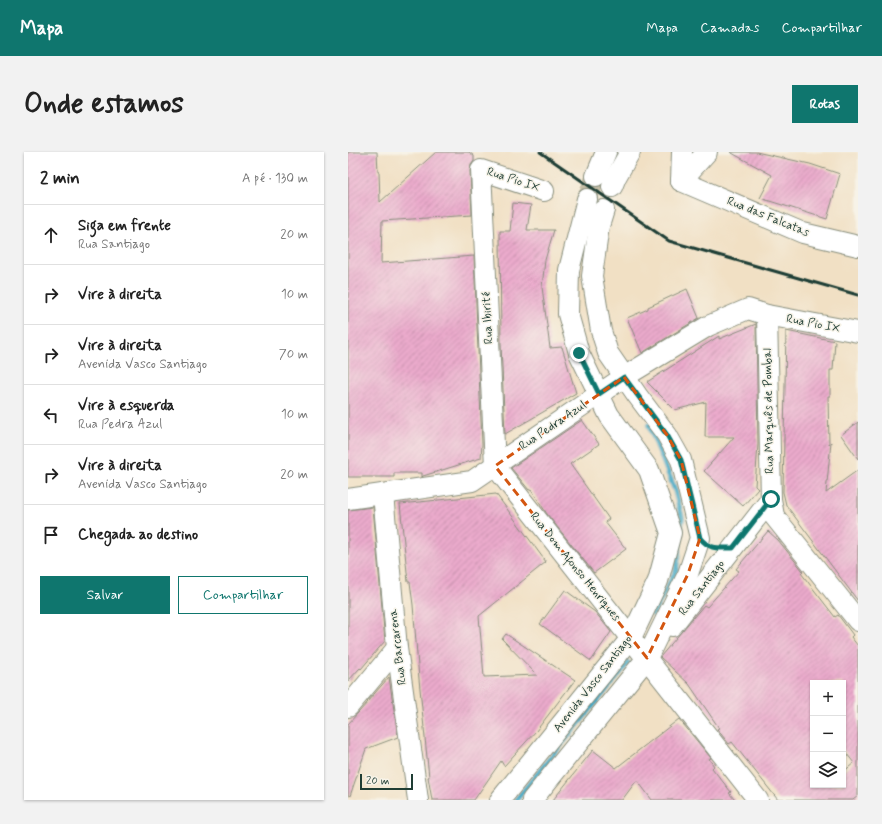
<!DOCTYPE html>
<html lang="pt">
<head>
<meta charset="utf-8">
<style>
  :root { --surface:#fff; --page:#f2f2f2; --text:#222; --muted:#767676; --line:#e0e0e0; --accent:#0f766e }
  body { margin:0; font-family:Mynerve,sans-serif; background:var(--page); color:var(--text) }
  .controls { position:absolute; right:12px; bottom:12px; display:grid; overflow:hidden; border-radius:0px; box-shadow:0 1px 3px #0004 }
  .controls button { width:36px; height:36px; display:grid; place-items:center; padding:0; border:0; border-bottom:1px solid var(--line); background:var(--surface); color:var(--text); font:20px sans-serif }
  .scale { position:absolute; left:12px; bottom:10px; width:53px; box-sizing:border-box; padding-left:4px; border:2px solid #1f3d34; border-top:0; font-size:11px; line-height:14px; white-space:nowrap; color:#1f3d34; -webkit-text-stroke:3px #f7f3e8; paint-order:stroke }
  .stop { position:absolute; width:12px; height:12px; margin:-9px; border:3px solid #0f766e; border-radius:50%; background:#fff }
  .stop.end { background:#0f766e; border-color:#fff; box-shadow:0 1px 4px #0008 }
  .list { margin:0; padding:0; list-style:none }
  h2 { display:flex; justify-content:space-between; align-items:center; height:52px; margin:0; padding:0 16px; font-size:17px }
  h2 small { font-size:13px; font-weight:400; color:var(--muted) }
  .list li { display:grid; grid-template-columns:26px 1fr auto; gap:12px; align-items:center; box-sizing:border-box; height:60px; padding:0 16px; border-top:1px solid var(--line) }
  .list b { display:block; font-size:15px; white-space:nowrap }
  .list p { margin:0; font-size:13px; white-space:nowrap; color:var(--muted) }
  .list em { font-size:13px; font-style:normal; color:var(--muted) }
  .actions { display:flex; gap:8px; padding:12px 16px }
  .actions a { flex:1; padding:9px 0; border:1px solid var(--accent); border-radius:0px; text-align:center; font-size:14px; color:var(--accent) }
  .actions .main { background:var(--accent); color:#fff }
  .icon { flex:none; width:22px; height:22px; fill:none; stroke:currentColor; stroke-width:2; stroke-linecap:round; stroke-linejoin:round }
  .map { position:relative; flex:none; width:510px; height:648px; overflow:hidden; border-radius:0px }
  header { display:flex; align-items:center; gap:24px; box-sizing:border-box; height:56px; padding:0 20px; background:var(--accent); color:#fff }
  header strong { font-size:19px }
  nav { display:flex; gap:22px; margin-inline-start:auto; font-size:14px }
  .intro { display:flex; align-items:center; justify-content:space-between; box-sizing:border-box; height:96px; padding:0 24px }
  h1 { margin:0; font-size:28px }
  .button { padding:10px 18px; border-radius:0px; background:var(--accent); color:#fff; font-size:14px; font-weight:700 }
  main { display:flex; gap:24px; padding:0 24px }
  aside { flex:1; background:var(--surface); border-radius:0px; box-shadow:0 1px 3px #0004 }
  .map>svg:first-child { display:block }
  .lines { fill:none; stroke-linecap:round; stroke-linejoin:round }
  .stream { stroke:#45a9c5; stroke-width:5.5 }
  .building { fill:url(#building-hatch); fill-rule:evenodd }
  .minor-tunnel { stroke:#c7bfa7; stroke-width:20; stroke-dasharray:20 10; stroke-linecap:butt }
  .minor-casing { stroke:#888e7c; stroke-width:22 }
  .minor { stroke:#fff; stroke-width:20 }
  .rail { stroke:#1f3d34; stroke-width:3 }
  .route { stroke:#0f766e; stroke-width:5 }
  .marked { fill:none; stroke:#d45610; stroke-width:3; stroke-dasharray:8 5; stroke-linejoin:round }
  .labels { text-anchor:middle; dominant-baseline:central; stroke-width:3; stroke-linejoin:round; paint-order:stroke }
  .street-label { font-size:12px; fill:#1f3d34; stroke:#f7f3e8 }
</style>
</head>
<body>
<header>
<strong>Mapa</strong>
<nav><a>Mapa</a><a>Camadas</a><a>Compartilhar</a></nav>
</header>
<div class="intro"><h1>Onde estamos</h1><a class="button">Rotas</a></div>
<main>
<aside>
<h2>2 min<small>A pé · 130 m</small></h2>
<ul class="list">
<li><svg class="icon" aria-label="ahead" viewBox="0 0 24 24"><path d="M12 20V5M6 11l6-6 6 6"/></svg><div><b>Siga em frente</b><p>Rua Santiago</p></div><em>20 m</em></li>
<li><svg class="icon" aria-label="right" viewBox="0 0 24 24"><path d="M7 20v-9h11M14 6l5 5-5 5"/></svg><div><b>Vire à direita</b></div><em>10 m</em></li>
<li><svg class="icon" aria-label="right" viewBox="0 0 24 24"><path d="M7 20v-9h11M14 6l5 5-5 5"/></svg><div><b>Vire à direita</b><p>Avenida Vasco Santiago</p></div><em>70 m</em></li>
<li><svg class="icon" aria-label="left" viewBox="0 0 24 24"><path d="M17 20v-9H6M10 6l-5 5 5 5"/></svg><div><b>Vire à esquerda</b><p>Rua Pedra Azul</p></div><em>10 m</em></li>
<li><svg class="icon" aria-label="right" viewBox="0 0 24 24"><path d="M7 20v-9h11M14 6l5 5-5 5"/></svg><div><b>Vire à direita</b><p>Avenida Vasco Santiago</p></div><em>20 m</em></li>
<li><svg class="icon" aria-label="arrive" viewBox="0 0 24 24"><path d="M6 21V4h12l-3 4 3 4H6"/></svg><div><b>Chegada ao destino</b></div></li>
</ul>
<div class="actions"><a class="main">Salvar</a><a>Compartilhar</a></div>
</aside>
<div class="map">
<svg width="510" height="648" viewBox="0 0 510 648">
  <defs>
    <pattern id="building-hatch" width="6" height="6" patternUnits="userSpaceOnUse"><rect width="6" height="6" fill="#ebaacc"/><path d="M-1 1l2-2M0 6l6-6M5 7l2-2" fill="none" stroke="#be8ca6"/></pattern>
  </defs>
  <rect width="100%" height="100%" fill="#f7f3e8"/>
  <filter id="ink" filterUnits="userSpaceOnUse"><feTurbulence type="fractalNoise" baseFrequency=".025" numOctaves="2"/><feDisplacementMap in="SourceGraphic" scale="8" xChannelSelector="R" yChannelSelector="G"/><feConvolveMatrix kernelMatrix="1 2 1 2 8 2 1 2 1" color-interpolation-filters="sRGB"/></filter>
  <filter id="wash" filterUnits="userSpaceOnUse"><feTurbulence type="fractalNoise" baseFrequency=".012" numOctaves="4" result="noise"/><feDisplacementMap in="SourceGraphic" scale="16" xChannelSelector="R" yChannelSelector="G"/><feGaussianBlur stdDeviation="0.9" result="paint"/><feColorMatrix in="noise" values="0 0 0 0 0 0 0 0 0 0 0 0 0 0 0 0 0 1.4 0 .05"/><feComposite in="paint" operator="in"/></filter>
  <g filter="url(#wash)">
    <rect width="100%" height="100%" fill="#f1e0c4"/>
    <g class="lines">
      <g class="stream">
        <path d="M301,273l26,65 7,28 -6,53 -23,43"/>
        <path d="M168,648l112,-137"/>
      </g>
    </g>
    <g id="blocks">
      <g class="building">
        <path d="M0,0h29l1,20h1l1,30 56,-50h33l5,4v5l-3,4 -1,6 2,44 -90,6 -1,42 93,-7 8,188 -1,14 -58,18 -1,1v-4h-28v4h-46z"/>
        <path d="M382,0h26l54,12 30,10 -13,45 -67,-21 12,-23z"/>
        <path d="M165,51l18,2 -4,25h27l-9,30 -3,27 8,61 12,-1 14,46 -71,41 -4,-90 -1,-113h10z"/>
        <path d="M339,137l12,29 -57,35 -15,-35 21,-9v-2z"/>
        <path d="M408,172l2,120 -3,42 3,3 -15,17 -39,-35 30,-34h-29l1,-35 -31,8 -28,-28 72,-46v3z"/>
        <path d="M438,179l49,10 -2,29h-3v26h-2l1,48 2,-2 -5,51 32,-23v131l-72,-96 -3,-13z"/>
        <path d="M234,268l17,24 -29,20 39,55 -4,3 21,27 -32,24 -47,-59 -16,-25 -2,1 -18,-22z"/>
        <path d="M510,270v37l-17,-24z"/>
        <path d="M148,342l50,68 -67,54 5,61 53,-2 -35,-36 4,-5 69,46 -39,51 -32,35 -3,-5 -27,39h-42l-4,-23h1l-10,-98 -6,-74 -3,-23h-2l-8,-78z"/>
        <path d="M25,355l12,134 -24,28 -1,-1 -12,13v-171z"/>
        <path d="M420,379l10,9 25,31 -2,2 34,44 3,-2 15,20 -2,2 7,9v150l-5,4h-75l-46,-58 -3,2 -12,-15 2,-1 -30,-44 -29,-27 44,-52 3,2 32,-36 -3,-2zM465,531h30v66l11,14 -11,9v13h-30z"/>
        <path d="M217,438l30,22 16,20 -20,29 -51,-37z"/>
        <path d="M41,525l9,60 -32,12 -16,47 -2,-1v-71l20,-22h-1z"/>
        <path d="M331,567l32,39 -2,1 5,7 -2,2 19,24 -2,1 6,7h-83l-15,-20 -15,20h-69l40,-50 23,18z"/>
      </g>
    </g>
  </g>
  <g filter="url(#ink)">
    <use href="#blocks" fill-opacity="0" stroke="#888e7c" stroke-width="1"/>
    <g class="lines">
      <path class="minor-tunnel" d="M239,47l9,-23"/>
      <defs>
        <g id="minor">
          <path d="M248,24l10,-24"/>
          <path d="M333,29l122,52 55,13"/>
          <path d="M333,29l26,-29"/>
          <path d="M333,29l1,-29"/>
          <path d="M264,35l4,-10 14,-25"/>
          <path d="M196,39l-63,-21 14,296 263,334"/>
          <path d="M419,163l4,184 3,17 84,105"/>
          <path d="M35,342l14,154 21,152"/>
          <path d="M0,347l124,-18 152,-104 84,-51 40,-17 19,6 91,17"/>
          <path d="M324,474l99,-127"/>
          <path d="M0,555l49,-59"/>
          <path d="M152,648l131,-162 27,-57 13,-48 -22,-63 -40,-55 -30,-62 -11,-39 1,-44 18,-71"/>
          <path d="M184,648l115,-142 41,-84 12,-36 -19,-78 -14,-25 -30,-40 -29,-42 -7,-22 -9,-55 7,-50 5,-16"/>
        </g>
      </defs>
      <use href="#minor" class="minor-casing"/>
      <use href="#minor" class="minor"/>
      <path class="rail" d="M192,0l129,89 189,54"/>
    </g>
  </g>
  <g class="lines" filter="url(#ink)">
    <path class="route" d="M231,201l20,41 25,-17 43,58 14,25 19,78c10,12 18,10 33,10l38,-49"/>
  </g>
  <path class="marked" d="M276,225l43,58 14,25 19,78 -12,36 -41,84 -152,-192z"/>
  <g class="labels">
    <g class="street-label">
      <text transform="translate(165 28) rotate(18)">Rua Pio IX</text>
      <text transform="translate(420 65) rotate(22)">Rua das Falcatas</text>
      <text transform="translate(140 166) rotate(-93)">Rua Ibirité</text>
      <text transform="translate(465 172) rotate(11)">Rua Pio IX</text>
      <text transform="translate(421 259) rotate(-91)">Rua Marquês de Pombal</text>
      <text transform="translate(205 274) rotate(-34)">Rua Pedra Azul</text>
      <text transform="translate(227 415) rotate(51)">Rua Dom Afonso Henriques</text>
      <text transform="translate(354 436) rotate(-52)">Rua Santiago</text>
      <text transform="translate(50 495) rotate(-97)">Rua Barcarena</text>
      <text transform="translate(245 532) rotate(-52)">Avenida Vasco Santiago</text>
    </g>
  </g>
</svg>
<div class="controls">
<button>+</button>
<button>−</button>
<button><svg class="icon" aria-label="layers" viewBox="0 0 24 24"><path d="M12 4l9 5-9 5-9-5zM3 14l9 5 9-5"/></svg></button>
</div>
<div class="scale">20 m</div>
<div class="stop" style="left:423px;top:347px"></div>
<div class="stop end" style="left:231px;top:201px"></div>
</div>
</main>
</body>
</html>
